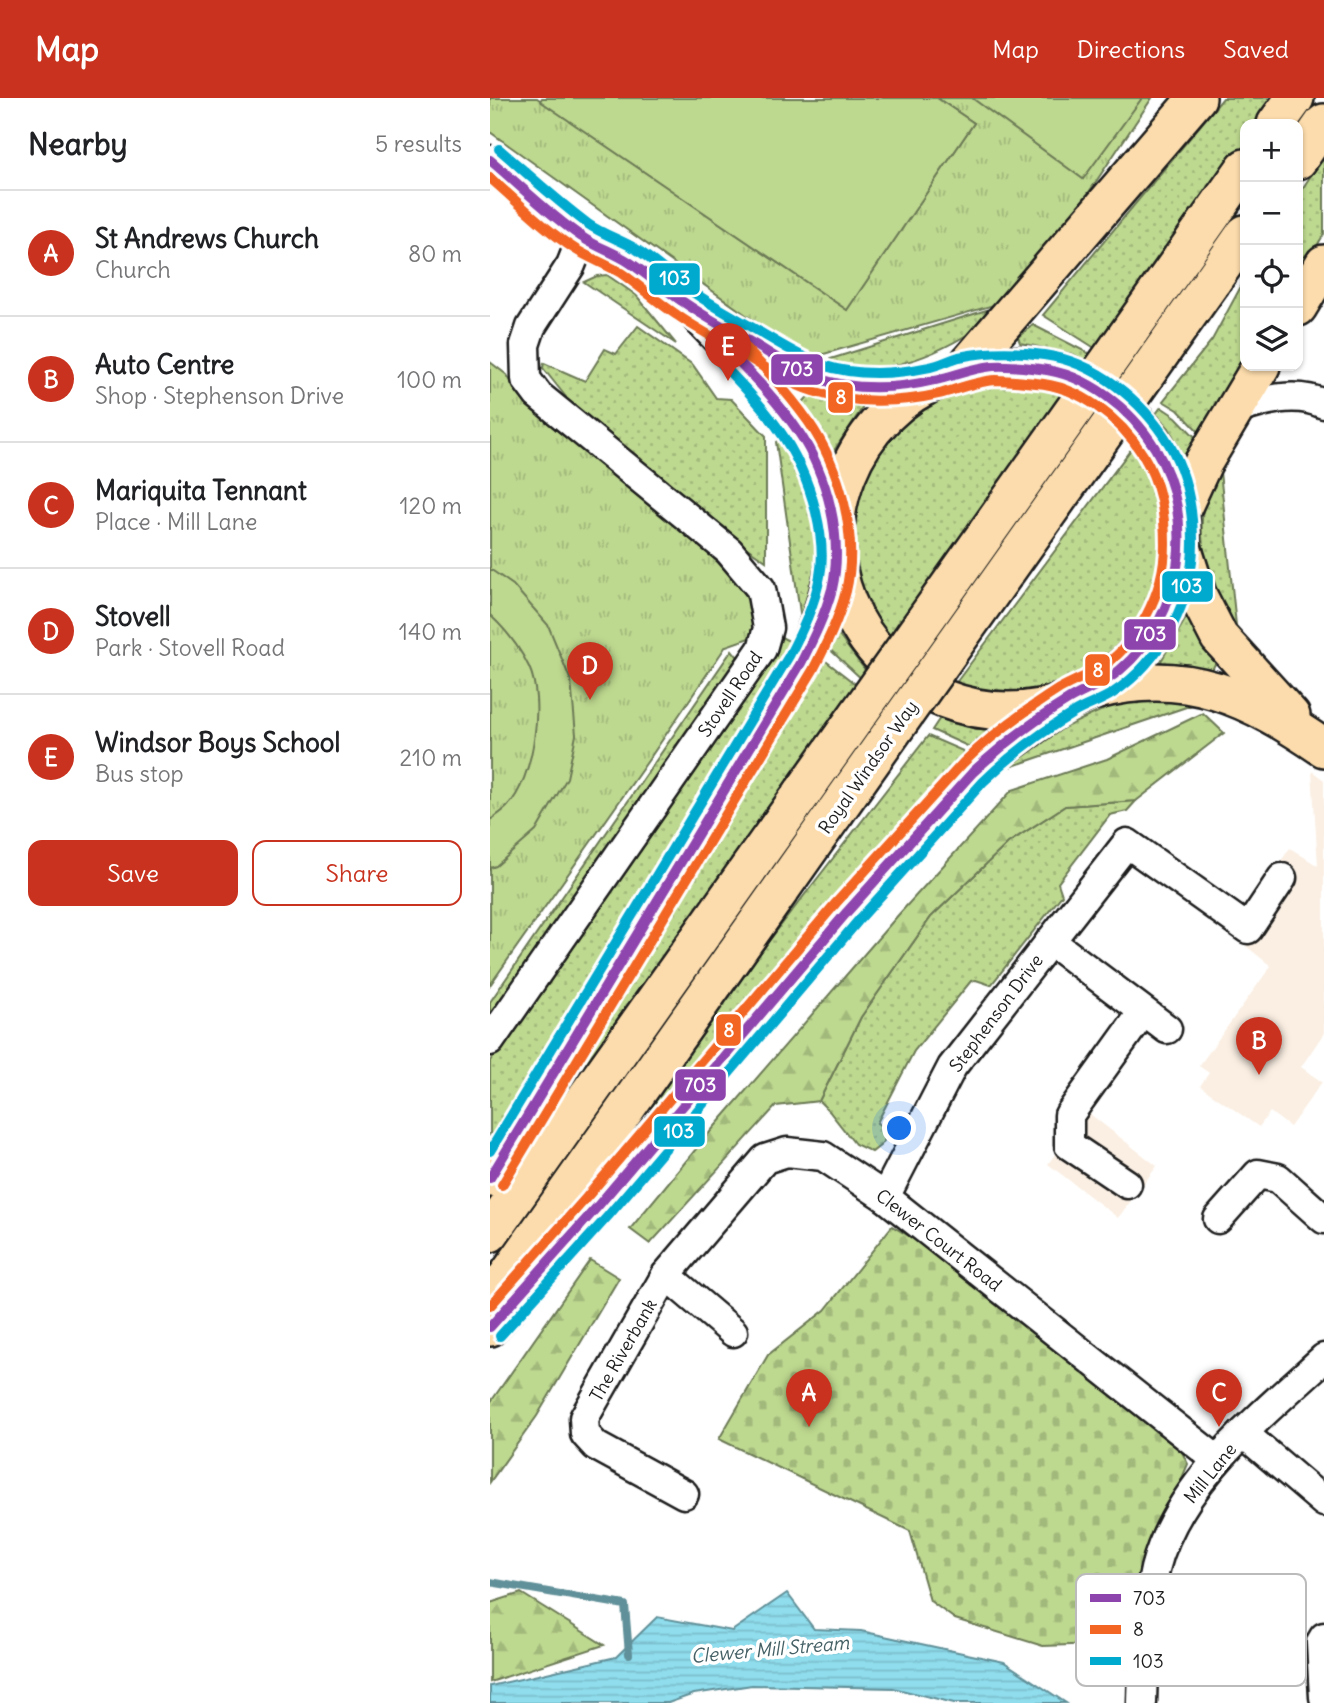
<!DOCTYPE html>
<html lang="en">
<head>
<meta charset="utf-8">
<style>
  :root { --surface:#fff; --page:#f2f2f2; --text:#202124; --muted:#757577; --line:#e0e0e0; --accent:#c8321e }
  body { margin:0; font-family:Delius,sans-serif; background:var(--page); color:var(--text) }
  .controls { position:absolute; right:21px; top:21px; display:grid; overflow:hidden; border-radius:14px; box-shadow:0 2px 5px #0004 }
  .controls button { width:63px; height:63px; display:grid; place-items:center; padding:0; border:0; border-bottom:2px solid var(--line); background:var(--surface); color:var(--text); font:35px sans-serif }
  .you { position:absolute; left:410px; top:1031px; width:24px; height:24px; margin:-18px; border:5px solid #fff; border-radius:50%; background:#1a73e8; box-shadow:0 0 0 10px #1a73e833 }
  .badge { display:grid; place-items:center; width:46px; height:46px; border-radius:50%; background:var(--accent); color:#fff; font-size:23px; font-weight:700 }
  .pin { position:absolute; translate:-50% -58px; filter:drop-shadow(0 2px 4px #0008) }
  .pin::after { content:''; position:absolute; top:37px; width:24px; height:21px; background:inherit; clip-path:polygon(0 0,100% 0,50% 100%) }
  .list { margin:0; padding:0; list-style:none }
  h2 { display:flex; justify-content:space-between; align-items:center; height:91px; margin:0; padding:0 28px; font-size:30px }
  h2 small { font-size:23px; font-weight:400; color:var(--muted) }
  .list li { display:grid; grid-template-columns:46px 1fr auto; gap:21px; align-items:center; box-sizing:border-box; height:126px; padding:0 28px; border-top:2px solid var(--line) }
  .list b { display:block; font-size:26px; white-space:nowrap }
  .list p { margin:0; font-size:23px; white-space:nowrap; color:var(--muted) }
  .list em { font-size:23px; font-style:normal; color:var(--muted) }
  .actions { display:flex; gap:14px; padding:21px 28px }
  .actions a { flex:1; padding:16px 0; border:2px solid var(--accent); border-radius:14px; text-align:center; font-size:24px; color:var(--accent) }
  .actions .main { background:var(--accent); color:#fff }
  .icon { flex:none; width:38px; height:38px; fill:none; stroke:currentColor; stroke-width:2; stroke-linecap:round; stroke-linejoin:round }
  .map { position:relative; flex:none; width:834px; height:1605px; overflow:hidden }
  header { display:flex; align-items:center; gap:42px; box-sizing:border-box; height:98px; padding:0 35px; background:var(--accent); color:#fff }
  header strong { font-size:33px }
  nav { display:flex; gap:38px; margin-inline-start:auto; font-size:24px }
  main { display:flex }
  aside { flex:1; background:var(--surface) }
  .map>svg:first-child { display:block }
  .built { fill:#fbefe3 }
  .grass { fill:url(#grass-dots); stroke:#6c7a56; stroke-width:2 }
  .forest { fill:url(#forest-firs); stroke:#6c7a56; stroke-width:2 }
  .cemetery { fill:url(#cemetery-stones); stroke:#6c7a56; stroke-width:2 }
  .park { fill:url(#park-tufts); stroke:#6c7a56; stroke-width:2 }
  .pitch { fill:#bdd88f; stroke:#6c7a56; stroke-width:2 }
  .water { fill:url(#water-rules); stroke:#619099; stroke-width:2 }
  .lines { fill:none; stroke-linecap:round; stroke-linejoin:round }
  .stream { stroke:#619099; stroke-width:8 }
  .minor-casing { stroke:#1c1c1c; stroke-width:33 }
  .major-casing { stroke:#1c1c1c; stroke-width:42 }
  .minor { stroke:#fff; stroke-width:28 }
  .major { stroke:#fcdcac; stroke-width:37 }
  .major-bridge-casing { stroke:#1c1c1c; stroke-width:42; stroke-linecap:butt }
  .major-bridge { stroke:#fcdcac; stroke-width:37 }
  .bus-1-casing { stroke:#fff; stroke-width:16 }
  .bus-2-casing { stroke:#fff; stroke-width:16 }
  .bus-3-casing { stroke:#fff; stroke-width:16 }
  .bus-1 { stroke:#8e44ad; stroke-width:10 }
  .bus-2 { stroke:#f26522; stroke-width:10 }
  .bus-3 { stroke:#00a9ce; stroke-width:10 }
  .labels { text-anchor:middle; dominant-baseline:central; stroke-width:7; stroke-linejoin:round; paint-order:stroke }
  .street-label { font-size:18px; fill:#1c1c1c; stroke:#fff }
  .water-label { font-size:19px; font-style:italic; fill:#446065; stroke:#fff }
  .key { fill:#fff; stroke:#bbb; stroke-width:2 }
  .key-label { font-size:19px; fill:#1c1c1c }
  .line-badge { stroke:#fff; stroke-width:2.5 }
  .badge-label { font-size:19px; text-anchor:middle; font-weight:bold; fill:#fff }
</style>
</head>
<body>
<header>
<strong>Map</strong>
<nav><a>Map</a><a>Directions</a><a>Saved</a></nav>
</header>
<main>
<aside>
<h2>Nearby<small>5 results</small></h2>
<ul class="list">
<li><span class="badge">A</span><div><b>St Andrews Church</b><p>Church</p></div><em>80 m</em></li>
<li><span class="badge">B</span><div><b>Auto Centre</b><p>Shop · Stephenson Drive</p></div><em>100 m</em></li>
<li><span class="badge">C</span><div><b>Mariquita Tennant</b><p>Place · Mill Lane</p></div><em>120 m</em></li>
<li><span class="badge">D</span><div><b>Stovell</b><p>Park · Stovell Road</p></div><em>140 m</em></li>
<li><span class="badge">E</span><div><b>Windsor Boys School</b><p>Bus stop</p></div><em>210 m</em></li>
</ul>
<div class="actions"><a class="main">Save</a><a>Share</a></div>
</aside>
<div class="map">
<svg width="834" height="1605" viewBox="0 0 834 1605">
  <defs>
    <pattern id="grass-dots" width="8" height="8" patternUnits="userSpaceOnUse" patternTransform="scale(1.75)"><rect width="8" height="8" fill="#bdd88f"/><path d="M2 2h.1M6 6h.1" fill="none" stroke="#a2b97b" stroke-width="1.8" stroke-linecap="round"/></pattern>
    <pattern id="forest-firs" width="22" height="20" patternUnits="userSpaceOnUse" patternTransform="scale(1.75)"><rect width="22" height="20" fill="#bdd88f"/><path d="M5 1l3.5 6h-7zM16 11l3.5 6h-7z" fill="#a2b97b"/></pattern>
    <pattern id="cemetery-stones" width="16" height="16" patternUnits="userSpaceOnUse" patternTransform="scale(1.75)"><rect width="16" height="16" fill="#bdd88f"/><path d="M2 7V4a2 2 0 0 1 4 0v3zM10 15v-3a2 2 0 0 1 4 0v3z" fill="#a2b97b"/></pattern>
    <pattern id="park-tufts" width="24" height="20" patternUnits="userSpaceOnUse" patternTransform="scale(1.75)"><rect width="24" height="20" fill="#bdd88f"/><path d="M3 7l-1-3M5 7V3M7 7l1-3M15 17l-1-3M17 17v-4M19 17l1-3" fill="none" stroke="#a2b97b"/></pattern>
    <pattern id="water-rules" width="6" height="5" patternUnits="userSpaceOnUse" patternTransform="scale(1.75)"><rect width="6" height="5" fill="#8fdded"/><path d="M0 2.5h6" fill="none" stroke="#7bbdcb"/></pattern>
  </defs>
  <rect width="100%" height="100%" fill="#fff"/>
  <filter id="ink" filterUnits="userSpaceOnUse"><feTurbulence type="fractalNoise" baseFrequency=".0143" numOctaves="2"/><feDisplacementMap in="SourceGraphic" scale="14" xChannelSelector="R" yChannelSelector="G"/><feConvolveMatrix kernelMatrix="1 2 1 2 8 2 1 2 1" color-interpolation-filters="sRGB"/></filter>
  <g filter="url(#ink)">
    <g class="built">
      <path d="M822,673l12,9v253l-23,34 21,15 -32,45 -20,-15 -11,15 -59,-41 9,-13 -10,-7 72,-100 -118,-94 93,39 44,-63 28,18z"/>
      <path d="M596,1013l71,55 -39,52 -70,-54z"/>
    </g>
    <g class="grass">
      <path d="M733,0h55l-19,26h-14v20l-144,208 -58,-37z"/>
      <path d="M834,58v78l-26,43v-82z"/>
      <path d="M117,177l29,20 40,49 -92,-62 13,-6z"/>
      <path d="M755,181v86l-42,71 -25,-26 -15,-9 49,-61z"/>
      <path d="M503,210l6,6c-58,41 -106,62 -178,54v-6z"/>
      <path d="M543,227l63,32 -5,6 -18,-9 -53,-11 -2,-6z"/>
      <path d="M148,228l55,39 23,33 15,1 35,37v125l-45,-31 -159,-125 4,-8 -23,-29 1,-5 41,18 20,-32 11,5z"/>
      <path d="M523,282l49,9 10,5 -176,248c-58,-62 -57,-158 6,-217 6,-6 12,-14 19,-18 13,-8 30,-17 44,-21 15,-4 33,-4 48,-6z"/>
      <path d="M324,292l23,9 22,2 4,6 -32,48 -6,-3 -29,-42z"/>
      <path d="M671,309l15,10 24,25 -13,15 -5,-3 -13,-26 -13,-14z"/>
      <path d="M293,339l17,36 14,45 2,75 -15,27 -25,-178z"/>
      <path d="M645,346l4,5 21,45 6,50 -10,48 -25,43 -35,32 -45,20 -48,6 -48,-9z"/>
      <path d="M729,364l17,163 -7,3c-23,-59 -43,-107 -10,-166z"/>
      <path d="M696,520l7,2 24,40 -7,14 -45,-7 -4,-6z"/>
      <path d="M346,534l33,43 -3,8 -41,-38 5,-10z"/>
      <path d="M291,539l14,7 -305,512v-95l217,-306z"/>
      <path d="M242,552l10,12 -252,362v-22z"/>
      <path d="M328,557l45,35 -347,483 64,-122z"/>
      <path d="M670,596l35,10 -188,64 26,-26 93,-43z"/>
      <path d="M450,620c21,10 38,9 58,18l-15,17 -51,-23z"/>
      <path d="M438,638l49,21 -407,457c19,-24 36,-46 52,-71 16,-25 38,-45 51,-72l95,-129z"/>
      <path d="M646,703l-9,10 -17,4 -52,68 4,12 -71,90 -15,-5 -5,1 -57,70 -37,72 13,9 -9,13 -9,7 -17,-8 -26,-33 -10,-10 42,-84 70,-100 77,-74 57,-37z"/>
    </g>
    <g class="forest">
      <path d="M713,615l21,20 -88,68 -71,5 -57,37 -77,74 -70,100 -42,84 -43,5 -126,138 -20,-15 80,-97 190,-219 112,-123 95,-31z"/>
      <path d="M100,1162l29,18 -82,138 -47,66v-79z"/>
      <path d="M31,1495l83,52 -114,37v-79z"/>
    </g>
    <path class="cemetery" d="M402,1128l50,30 240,196 6,12 -42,99 -19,38 -29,43 -55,2 -88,-27 -25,-18 -20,-70 -191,-92 49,-84 57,-45z"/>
    <g class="park">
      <path d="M0,0h47l310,211 127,-186 -37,-25h215l-63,94 -88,111 -184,53 -26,-9 -301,-215z"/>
      <path d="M0,264l17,13 12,20 181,149 36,37 13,19 5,15 -2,22 -26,9 -74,109 -162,230z"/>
    </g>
    <g class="pitch">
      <path d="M52,0h395l37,25 -127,187 -307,-209z"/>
      <path d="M482,0h170l-59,81z"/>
      <path d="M0,471l23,16 35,40 23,56 5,54 -9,43 -31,53 -40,35 -6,2v-48c6,-4 12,-8 17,-13 27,-28 38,-106 22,-140 -9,-19 -24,-38 -39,-52z"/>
    </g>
    <path class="water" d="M297,1495l27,36 47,2 143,31 62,41h-112l-61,-15 -141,-3 -58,9 -26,9h-178v-17l126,-29 41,-40 75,14z"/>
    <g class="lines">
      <path class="stream" d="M0,1484l135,23 4,49"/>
      <defs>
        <g id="minor">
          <path d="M0,62l92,77 46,24 40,28 87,90 31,36 25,38 15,42 7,43"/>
          <path d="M224,223c49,30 97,65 158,66 21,1 43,-3 64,-7"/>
          <path d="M742,313c30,-10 62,-21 92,-7"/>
          <path d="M560,843l117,88"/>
          <path d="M0,943l272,-392 6,-21 -7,-39 -32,-38 -191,-156 -12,-16 -1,-34 6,-18 40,-62 11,-28"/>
          <path d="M637,1086l-58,-39v-30l74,-103"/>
          <path d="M395,1099l67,-130 175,-224 121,86 34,-51"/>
          <path d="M728,1121l40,-45 20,4 46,41"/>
          <path d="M176,1177l67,57"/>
          <path d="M753,1335l81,69"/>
          <path d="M194,1396l-88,-48 -11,-12 -1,-16 82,-143 99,-116 22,-7 36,4 62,41 332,263"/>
          <path d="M834,1539l-3,5 3,55"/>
          <path d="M652,1605c1,-45 3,-90 13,-134 22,-87 106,-153 169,-211"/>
        </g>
        <g id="major">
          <path d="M786,26l19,-26"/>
          <path d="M808,62l26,-37"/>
          <path d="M691,161l64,-91"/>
          <path d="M722,183l33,-47"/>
          <path d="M808,209l26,-43"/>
          <circle cx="518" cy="440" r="173"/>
          <path d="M472,273l235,-273"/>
          <path d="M689,417l24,-52 58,-97"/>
          <path d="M692,449l15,47 22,43 72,79"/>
          <path d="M607,592c90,-24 154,8 227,58"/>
          <path d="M0,1080l311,-515c17,-32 27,-62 34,-97"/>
          <path d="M0,1135l313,-441"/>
          <path d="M7,1193l337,-477"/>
          <path d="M0,1229l107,-120 250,-295 126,-140 17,-16 68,-49"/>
        </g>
      </defs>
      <use href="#minor" class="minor-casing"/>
      <use href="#major" class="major-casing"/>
      <use href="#minor" class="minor"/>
      <use href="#major" class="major"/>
      <defs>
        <g id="major-bridge">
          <path d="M313,694l378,-533"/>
          <path d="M344,716l378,-533"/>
        </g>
      </defs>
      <use href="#major-bridge" class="major-bridge-casing"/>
      <use href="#major-bridge" class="major-bridge"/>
      <defs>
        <g id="bus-1">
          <path d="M0,62c30,25 59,55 92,77 14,10 32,15 47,25 18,12 35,27 53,39 24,17 51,31 77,46 18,11 37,24 58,31 36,13 81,11 118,2 19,-4 37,-12 58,-14 15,-1 32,1 47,3 47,5 91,40 115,79 43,71 28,168 -35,222 -16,14 -35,20 -52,30 -33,20 -67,46 -95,72l-126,140 -250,295 -107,120"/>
          <path d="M0,1080l311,-515c12,-24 24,-48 31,-74 12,-51 -5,-115 -34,-158 -21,-31 -48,-58 -74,-85"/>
        </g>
        <g id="bus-2">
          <path d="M0,80c27,23 55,52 85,71 14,9 31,15 46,24 19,13 36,29 56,42 20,14 43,26 64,38 23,14 47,30 72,38 39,13 87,12 126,3 19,-5 37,-13 57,-14 13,0 27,2 40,3 43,3 85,36 107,72 17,28 22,57 22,89 0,47 -27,102 -69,127 -12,6 -25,11 -37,18 -33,21 -68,46 -96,74l-127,140 -250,295 -96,108"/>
          <path d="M12,1087l311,-515c13,-25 26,-51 33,-79 13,-55 -6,-124 -38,-170 -21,-30 -48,-58 -74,-85"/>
        </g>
        <g id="bus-3">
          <path d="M9,51c29,25 58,52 89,75 14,10 33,16 48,25 19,12 35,28 54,41 24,17 52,31 78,47 17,10 35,21 54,28 34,11 74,9 108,2 10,-2 19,-7 29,-10 27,-6 57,-6 85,-2 52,7 98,45 125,89 18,30 24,64 24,99 0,58 -31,117 -80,150 -12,8 -26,12 -38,19 -32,19 -65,44 -92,70l-125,139 -250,295 -108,120"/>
          <path d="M0,1053l299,-495c13,-25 26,-52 31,-80 4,-21 1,-43 -4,-64 -17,-69 -54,-107 -102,-156"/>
        </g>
      </defs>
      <use href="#bus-1" class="bus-1-casing"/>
      <use href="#bus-2" class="bus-2-casing"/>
      <use href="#bus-3" class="bus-3-casing"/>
      <use href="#bus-1" class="bus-1"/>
      <use href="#bus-2" class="bus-2"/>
      <use href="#bus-3" class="bus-3"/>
    </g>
  </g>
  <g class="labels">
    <g class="street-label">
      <text transform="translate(240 596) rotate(-56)">Stovell Road</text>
      <text transform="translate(378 669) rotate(-55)">Royal Windsor Way</text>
      <text transform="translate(506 915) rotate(-53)">Stephenson Drive</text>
      <text transform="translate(449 1142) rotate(38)">Clewer Court Road</text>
      <text transform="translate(133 1252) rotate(-60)">The Riverbank</text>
      <text transform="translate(720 1375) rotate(-51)">Mill Lane</text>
    </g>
    <g class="water-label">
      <text transform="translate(280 1551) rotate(-5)">Clewer Mill Stream</text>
    </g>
  </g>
  <rect x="586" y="1476" width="230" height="112" rx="10" class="key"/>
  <rect x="600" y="1496" width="31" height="8" fill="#8e44ad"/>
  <rect x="600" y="1527" width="31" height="9" fill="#f26522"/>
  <rect x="600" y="1559" width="31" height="8" fill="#00a9ce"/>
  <g class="key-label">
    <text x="643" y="1507">703</text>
    <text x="643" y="1538">8</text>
    <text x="643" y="1570">103</text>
  </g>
  <g class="line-badge">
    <rect x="158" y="164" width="53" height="34" rx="7" fill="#00a9ce"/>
    <rect x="280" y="255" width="54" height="33" rx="7" fill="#8e44ad"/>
    <rect x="337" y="283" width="27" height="33" rx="7" fill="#f26522"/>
    <rect x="671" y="472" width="53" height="33" rx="7" fill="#00a9ce"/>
    <rect x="633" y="520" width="54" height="33" rx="7" fill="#8e44ad"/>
    <rect x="594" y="555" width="27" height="34" rx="7" fill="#f26522"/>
    <rect x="225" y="915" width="27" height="34" rx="7" fill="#f26522"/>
    <rect x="184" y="970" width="53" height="34" rx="7" fill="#8e44ad"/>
    <rect x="163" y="1017" width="53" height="33" rx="7" fill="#00a9ce"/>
  </g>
  <g class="badge-label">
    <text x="185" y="187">103</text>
    <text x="307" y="278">703</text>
    <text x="351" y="306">8</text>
    <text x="697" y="495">103</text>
    <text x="660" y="543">703</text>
    <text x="608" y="579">8</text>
    <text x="239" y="939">8</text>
    <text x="210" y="994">703</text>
    <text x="189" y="1040">103</text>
  </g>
</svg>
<div class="controls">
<button>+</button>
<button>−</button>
<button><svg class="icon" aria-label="locate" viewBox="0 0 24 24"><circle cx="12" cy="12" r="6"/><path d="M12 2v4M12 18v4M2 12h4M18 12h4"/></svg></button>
<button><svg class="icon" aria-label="layers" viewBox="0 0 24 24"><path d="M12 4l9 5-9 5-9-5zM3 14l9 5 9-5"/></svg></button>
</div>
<div class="you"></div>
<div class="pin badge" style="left:319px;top:1329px">A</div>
<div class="pin badge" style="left:769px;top:977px">B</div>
<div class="pin badge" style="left:729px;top:1329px">C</div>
<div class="pin badge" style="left:100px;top:602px">D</div>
<div class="pin badge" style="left:238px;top:283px">E</div>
</div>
</main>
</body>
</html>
